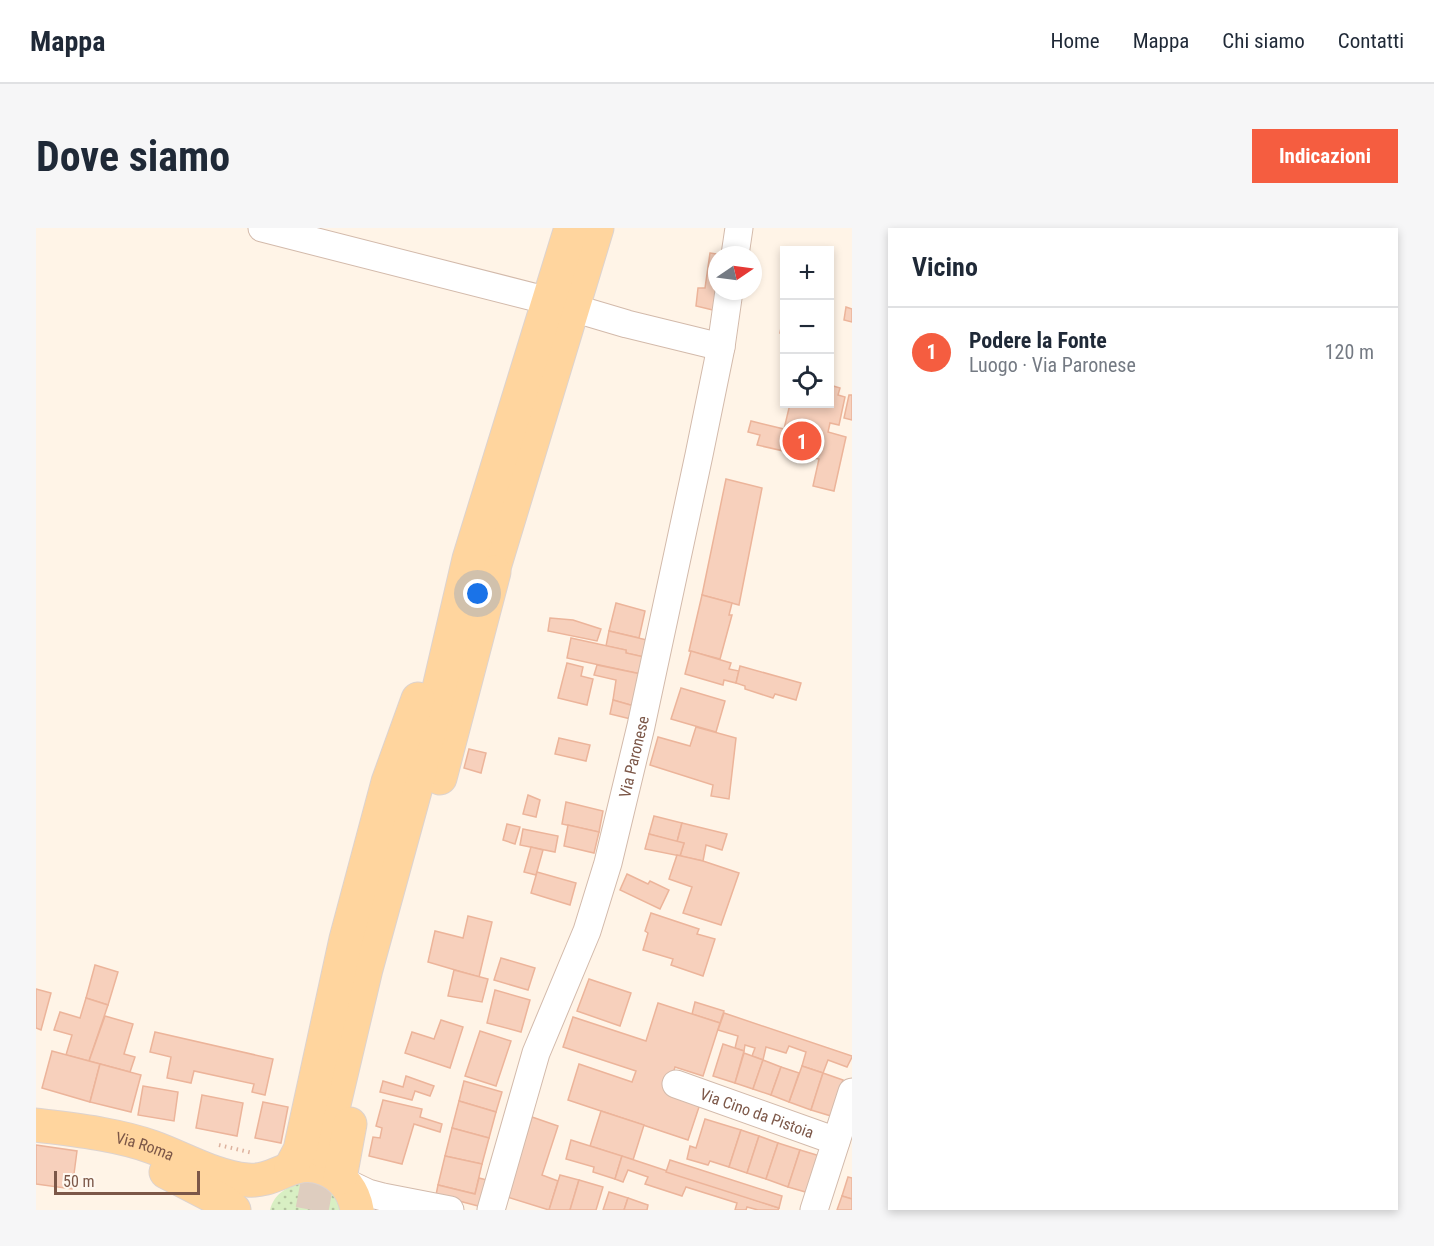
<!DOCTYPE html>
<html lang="it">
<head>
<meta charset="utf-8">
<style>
  :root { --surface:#fff; --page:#f6f6f7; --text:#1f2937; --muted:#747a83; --line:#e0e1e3; --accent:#f55d40 }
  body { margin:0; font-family:"Roboto Condensed",sans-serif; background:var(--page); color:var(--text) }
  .controls { position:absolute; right:18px; top:18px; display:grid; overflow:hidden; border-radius:0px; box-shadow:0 3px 9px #0003 }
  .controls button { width:54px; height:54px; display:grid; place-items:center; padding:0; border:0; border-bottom:2px solid var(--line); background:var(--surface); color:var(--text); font:30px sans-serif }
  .compass { position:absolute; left:672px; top:18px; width:54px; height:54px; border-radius:50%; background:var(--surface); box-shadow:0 3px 9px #0003; rotate:77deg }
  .scale { position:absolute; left:18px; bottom:15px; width:146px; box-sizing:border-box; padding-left:6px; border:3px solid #7c5748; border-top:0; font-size:16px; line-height:21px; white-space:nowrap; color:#7c5748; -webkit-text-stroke:4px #fff8f0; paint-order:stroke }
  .you { position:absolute; left:442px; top:366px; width:21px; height:21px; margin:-15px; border:4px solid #fff; border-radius:50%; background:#1a73e8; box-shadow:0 0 0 9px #1a73e833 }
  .badge { display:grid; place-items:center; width:39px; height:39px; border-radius:50%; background:var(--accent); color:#fff; font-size:20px; font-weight:700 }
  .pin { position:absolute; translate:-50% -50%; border:3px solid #fff; box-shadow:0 2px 6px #0006 }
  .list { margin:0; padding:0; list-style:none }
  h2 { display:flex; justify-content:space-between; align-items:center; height:78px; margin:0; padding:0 24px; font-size:26px }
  h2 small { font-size:20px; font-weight:400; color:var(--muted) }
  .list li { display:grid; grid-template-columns:39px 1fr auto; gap:18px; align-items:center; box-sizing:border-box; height:90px; padding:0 24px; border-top:2px solid var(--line) }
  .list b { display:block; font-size:22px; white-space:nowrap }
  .list p { margin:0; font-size:20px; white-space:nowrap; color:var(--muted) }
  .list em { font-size:20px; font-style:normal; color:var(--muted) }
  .icon { flex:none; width:33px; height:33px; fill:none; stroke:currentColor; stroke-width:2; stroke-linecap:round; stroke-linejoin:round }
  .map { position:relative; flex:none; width:816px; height:982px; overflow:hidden; border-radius:0px }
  header { display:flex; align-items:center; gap:36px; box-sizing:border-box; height:84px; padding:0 30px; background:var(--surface); border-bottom:2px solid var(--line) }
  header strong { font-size:28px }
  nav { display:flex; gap:33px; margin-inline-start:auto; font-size:21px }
  .intro { display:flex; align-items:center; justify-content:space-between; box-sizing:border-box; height:144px; padding:0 36px }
  h1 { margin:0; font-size:42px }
  .button { padding:15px 27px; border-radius:0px; background:var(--accent); color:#fff; font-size:21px; font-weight:700 }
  main { display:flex; gap:36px; padding:0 36px }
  aside { flex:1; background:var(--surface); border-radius:0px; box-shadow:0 3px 9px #0003 }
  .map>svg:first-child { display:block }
  .grass { fill:url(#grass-dots) }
  .building { fill:#f7d0bc; stroke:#ecb49a; stroke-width:1.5 }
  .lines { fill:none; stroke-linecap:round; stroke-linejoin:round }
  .major-tunnel { stroke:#decdbf; stroke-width:33; stroke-dasharray:33 16; stroke-linecap:butt }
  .minor-casing { stroke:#d3baab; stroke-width:29 }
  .major-casing { stroke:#ddd3cf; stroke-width:35 }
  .path { stroke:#ddb29e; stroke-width:4; stroke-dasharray:1.5 4.5; stroke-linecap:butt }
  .minor { stroke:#fff; stroke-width:27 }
  .major { stroke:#ffd59e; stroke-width:33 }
  .labels { text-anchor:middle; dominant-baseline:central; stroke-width:4.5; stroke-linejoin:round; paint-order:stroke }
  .street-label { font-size:16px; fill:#7c5748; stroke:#fff8f0 }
</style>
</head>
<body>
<header>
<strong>Mappa</strong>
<nav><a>Home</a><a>Mappa</a><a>Chi siamo</a><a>Contatti</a></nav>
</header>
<div class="intro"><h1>Dove siamo</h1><a class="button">Indicazioni</a></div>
<main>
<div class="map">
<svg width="816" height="982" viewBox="0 0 816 982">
  <defs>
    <pattern id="grass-dots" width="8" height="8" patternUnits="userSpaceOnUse" patternTransform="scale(1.5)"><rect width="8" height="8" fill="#d8efc3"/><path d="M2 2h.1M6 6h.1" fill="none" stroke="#b4c4a0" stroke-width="1.8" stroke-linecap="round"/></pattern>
  </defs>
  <rect width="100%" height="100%" fill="#fff4e7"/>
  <path class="grass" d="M267,953c22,3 30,8 38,29h-71c5,-18 17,-22 33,-29z"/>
  <g class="building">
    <path d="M674,25l13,2h-6v56l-21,-5 2,-18h7z"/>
    <path d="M810,79l6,2v13l-8,-2z"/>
    <path d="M748,83v24l-4,-2z"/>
    <path d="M794,157l10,3 -2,7 7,2 -6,28 -9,-2 -2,9 18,5 -12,54 -21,-5 6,-27 -62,-14 3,-10 -12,-3 3,-11 33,8 6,-25h40z"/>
    <path d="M813,167h3v25l-8,-2z"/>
    <path d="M690,251l36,9 -23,117 -37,-10z"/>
    <path d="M666,367l30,8 -3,12h3l-12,44 -31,-8z"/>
    <path d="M580,375l29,8 -6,27 -30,-7z"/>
    <path d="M514,390l23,2 28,9 -4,12 -49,-10z"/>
    <path d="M573,403l38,9 -3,17 -18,-4v-3l-20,-4z"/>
    <path d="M535,410l55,12v3l18,4 -3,17 -74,-16z"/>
    <path d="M655,423l40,12 -2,6 10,2 -3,12 -12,-3 -1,5 -38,-11z"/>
    <path d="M531,435l16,4 -2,9 12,3 -6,26 -29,-7z"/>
    <path d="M561,437l44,9 -7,32 -21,-6 3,-20 -22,-5z"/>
    <path d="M704,438l61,17 -5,17 -21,-6 -2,4 -28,-9v-3l-9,-3z"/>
    <path d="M645,460l44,13 -9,31 -45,-13z"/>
    <path d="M577,472l21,6 -3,13 -21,-5z"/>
    <path d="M660,499l40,11 -7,61 -18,-3 2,-11 -63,-20 8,-28 32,9z"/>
    <path d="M523,510l31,7 -4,16 -31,-7z"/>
    <path d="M433,521l17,4 -5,20 -17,-5z"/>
    <path d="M492,567l12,5 -4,17 -13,-3z"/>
    <path d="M530,574l37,9 -4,21 -37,-8z"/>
    <path d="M618,588l28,7 -5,19 -28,-8z"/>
    <path d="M646,595l45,11 -5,16 -16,-5 -3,16 -23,-5 4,-13 -7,-1z"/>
    <path d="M471,596l13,3 -5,17 -12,-4z"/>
    <path d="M532,597l31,7 -5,21 -30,-7z"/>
    <path d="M487,601l35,7 -3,16 -35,-7z"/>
    <path d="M613,606l35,9 -4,13 -35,-7z"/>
    <path d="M495,619l12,3 -7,25 -12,-3z"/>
    <path d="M641,627l26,6 36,12 -18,52 -38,-12 9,-26 -23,-8z"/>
    <path d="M501,644l39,11 -6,22 -39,-12z"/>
    <path d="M591,646l21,10 2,-3 19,9 -9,19 -40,-19z"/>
    <path d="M615,685l48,16 -2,5 18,5 -12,37 -32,-11 2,-6 -30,-9 5,-17 -3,-2z"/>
    <path d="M432,688l24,6 -13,55 -51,-15 7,-31 28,7z"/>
    <path d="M465,730l34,10 -7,22 -34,-10z"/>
    <path d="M59,737l23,7 -10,33 -22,-7z"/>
    <path d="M418,742l34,9 -6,23 -34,-6z"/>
    <path d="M553,751l42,14 -11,33 -43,-15z"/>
    <path d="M0,761l15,4 -10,37 -5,-2z"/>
    <path d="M459,762l35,10 -9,32 -34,-9z"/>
    <path d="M50,770l22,7 -19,56 -23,-6 6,-20 -18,-5 6,-18 20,6z"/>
    <path d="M659,774l29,9 -4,12 -28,-9z"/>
    <path d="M622,775l62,20 -17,53 -28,-9 -8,26 33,11 -12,36 -120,-40 11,-36 53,18 4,-11 -73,-24 10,-30 73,24z"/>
    <path d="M688,785l128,43v1l-5,10 -19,-7 -5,13 -21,-7 4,-14 -17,-6 -3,7 -20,-6 -3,13 -11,-4 3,-8 -10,-3 -1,6 -9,-3 3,-12 -20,-6z"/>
    <path d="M69,788l28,8 -9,30 11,3 -5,15 -41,-11z"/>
    <path d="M405,792l22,7 -13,41 -45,-15 7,-21 22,7z"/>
    <path d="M444,803l31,10 -15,45 -31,-10z"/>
    <path d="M119,804l118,27 -8,36 -13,-3 2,-8 -60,-13 -3,12 -24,-5 4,-21 -21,-5z"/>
    <path d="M687,816l21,7 -9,32 -22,-7z"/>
    <path d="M16,823l48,13 -10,38 -48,-14z"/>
    <path d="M708,825l19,7 -10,29 -18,-6z"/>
    <path d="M727,832l18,7 -10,28 -18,-6z"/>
    <path d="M64,836l41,11 -10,37 -41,-10z"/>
    <path d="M766,838l21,7 -12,37 -22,-8z"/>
    <path d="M745,839l18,6 -10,29 -18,-7z"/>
    <path d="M787,845l20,7 -12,36 -20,-6z"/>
    <path d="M370,848l28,10 -4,10 -15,-5 -3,9 -32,-8 3,-11 20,6z"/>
    <path d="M428,853l38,11 -6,20 -37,-11z"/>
    <path d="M107,858l35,6 -4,29 -36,-6z"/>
    <path d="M166,867l41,8 -6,33 -41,-8z"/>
    <path d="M347,872l39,9 -2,8 22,7 -2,8 -26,-8 -12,40 -33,-8 4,-19 7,1 2,-10 -6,-2z"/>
    <path d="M423,873l37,11 -7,26 -37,-10z"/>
    <path d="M227,874l25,5 -7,36 -26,-5z"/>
    <path d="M565,883l43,14 -11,35 -43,-14z"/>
    <path d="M496,889l26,9 -16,49 16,6 -9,29 -42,-13z"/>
    <path d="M669,891l36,11 -12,37 -19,-6 -2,4 -21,-6 3,-13 6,2z"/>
    <path d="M416,900l37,10 -7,26 -37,-8z"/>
    <path d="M705,902l18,6 -12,37 -18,-6z"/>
    <path d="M723,908l19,7 -12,36 -19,-6z"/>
    <path d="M535,912l51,16 -7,23 -22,-7 1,-5 -28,-8z"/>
    <path d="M742,915l22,7 -12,37 -22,-8z"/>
    <path d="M0,917l41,6 -5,38 -36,-5z"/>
    <path d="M764,922l20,6 -11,37 -21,-6z"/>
    <path d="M409,928l37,8 -7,30 -37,-9z"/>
    <path d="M586,928l157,52 -1,2h-20l-11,-3 -1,3h-11l2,-7 -51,-16 -4,9 -37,-12 3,-7 -20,-7 -5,12 -8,-3z"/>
    <path d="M634,932l112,36 -3,12 -113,-36z"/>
    <path d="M524,947l19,5 -9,30h-21z"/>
    <path d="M812,949l4,1v21l-10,-3z"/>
    <path d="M443,950l8,2 -5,27 -46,-12 2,-10 37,9z"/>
    <path d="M543,952l24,7 -7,23h-26z"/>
    <path d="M573,964l19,6 -4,12h-21z"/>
    <path d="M806,968l10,3v11h-15z"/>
    <path d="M592,970l20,7 -1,5h-23z"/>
  </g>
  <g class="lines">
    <path class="major-tunnel" d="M276,982l11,-59"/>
    <defs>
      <g id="minor">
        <path d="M226,0l287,73"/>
        <path d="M699,27l4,-27"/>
        <path d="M537,80l54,16 94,23"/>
        <path id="s1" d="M640,856l160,57"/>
        <path d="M309,954l23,11 15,4 67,13"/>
        <path id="s2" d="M455,982l45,-157 51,-122 21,-68 33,-137 58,-271 22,-108 8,-56"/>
        <path d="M778,982l38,-118"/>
      </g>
      <g id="major">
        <path d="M450,366l111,-366"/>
        <path d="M404,550l54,-206"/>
        <path id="s3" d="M0,897c38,5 80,9 116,22 31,11 62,30 95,33 30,3 46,-24 78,-11 18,7 29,23 32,41"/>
        <path d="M287,923l43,-182 50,-182 53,-228 102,-331"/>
        <path d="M255,939l9,-17 46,-211 42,-157 30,-83"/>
        <path d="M130,944l58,30 10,8"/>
        <path d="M304,950l10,-54"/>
      </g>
    </defs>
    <use href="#minor" class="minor-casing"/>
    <use href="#major" class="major-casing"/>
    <path class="path" d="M183,917l34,8"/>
    <use href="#minor" class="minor"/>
    <use href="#major" class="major"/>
  </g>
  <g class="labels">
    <g class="street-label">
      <text stroke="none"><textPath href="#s2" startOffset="476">Via Paronese</textPath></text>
      <text stroke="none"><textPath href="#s1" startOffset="86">Via Cino da Pistoia</textPath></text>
      <text stroke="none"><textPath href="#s3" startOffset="111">Via Roma</textPath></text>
    </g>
  </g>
</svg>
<div class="controls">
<button>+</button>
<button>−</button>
<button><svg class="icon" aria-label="locate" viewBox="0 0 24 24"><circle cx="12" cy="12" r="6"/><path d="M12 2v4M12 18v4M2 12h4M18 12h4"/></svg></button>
</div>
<svg class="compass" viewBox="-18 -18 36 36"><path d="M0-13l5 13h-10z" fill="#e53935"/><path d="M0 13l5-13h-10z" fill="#747a83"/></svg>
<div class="scale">50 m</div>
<div class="you"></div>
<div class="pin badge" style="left:766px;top:213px">1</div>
</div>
<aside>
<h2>Vicino<small></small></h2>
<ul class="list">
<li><span class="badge">1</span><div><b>Podere la Fonte</b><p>Luogo · Via Paronese</p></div><em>120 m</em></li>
</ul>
</aside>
</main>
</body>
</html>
